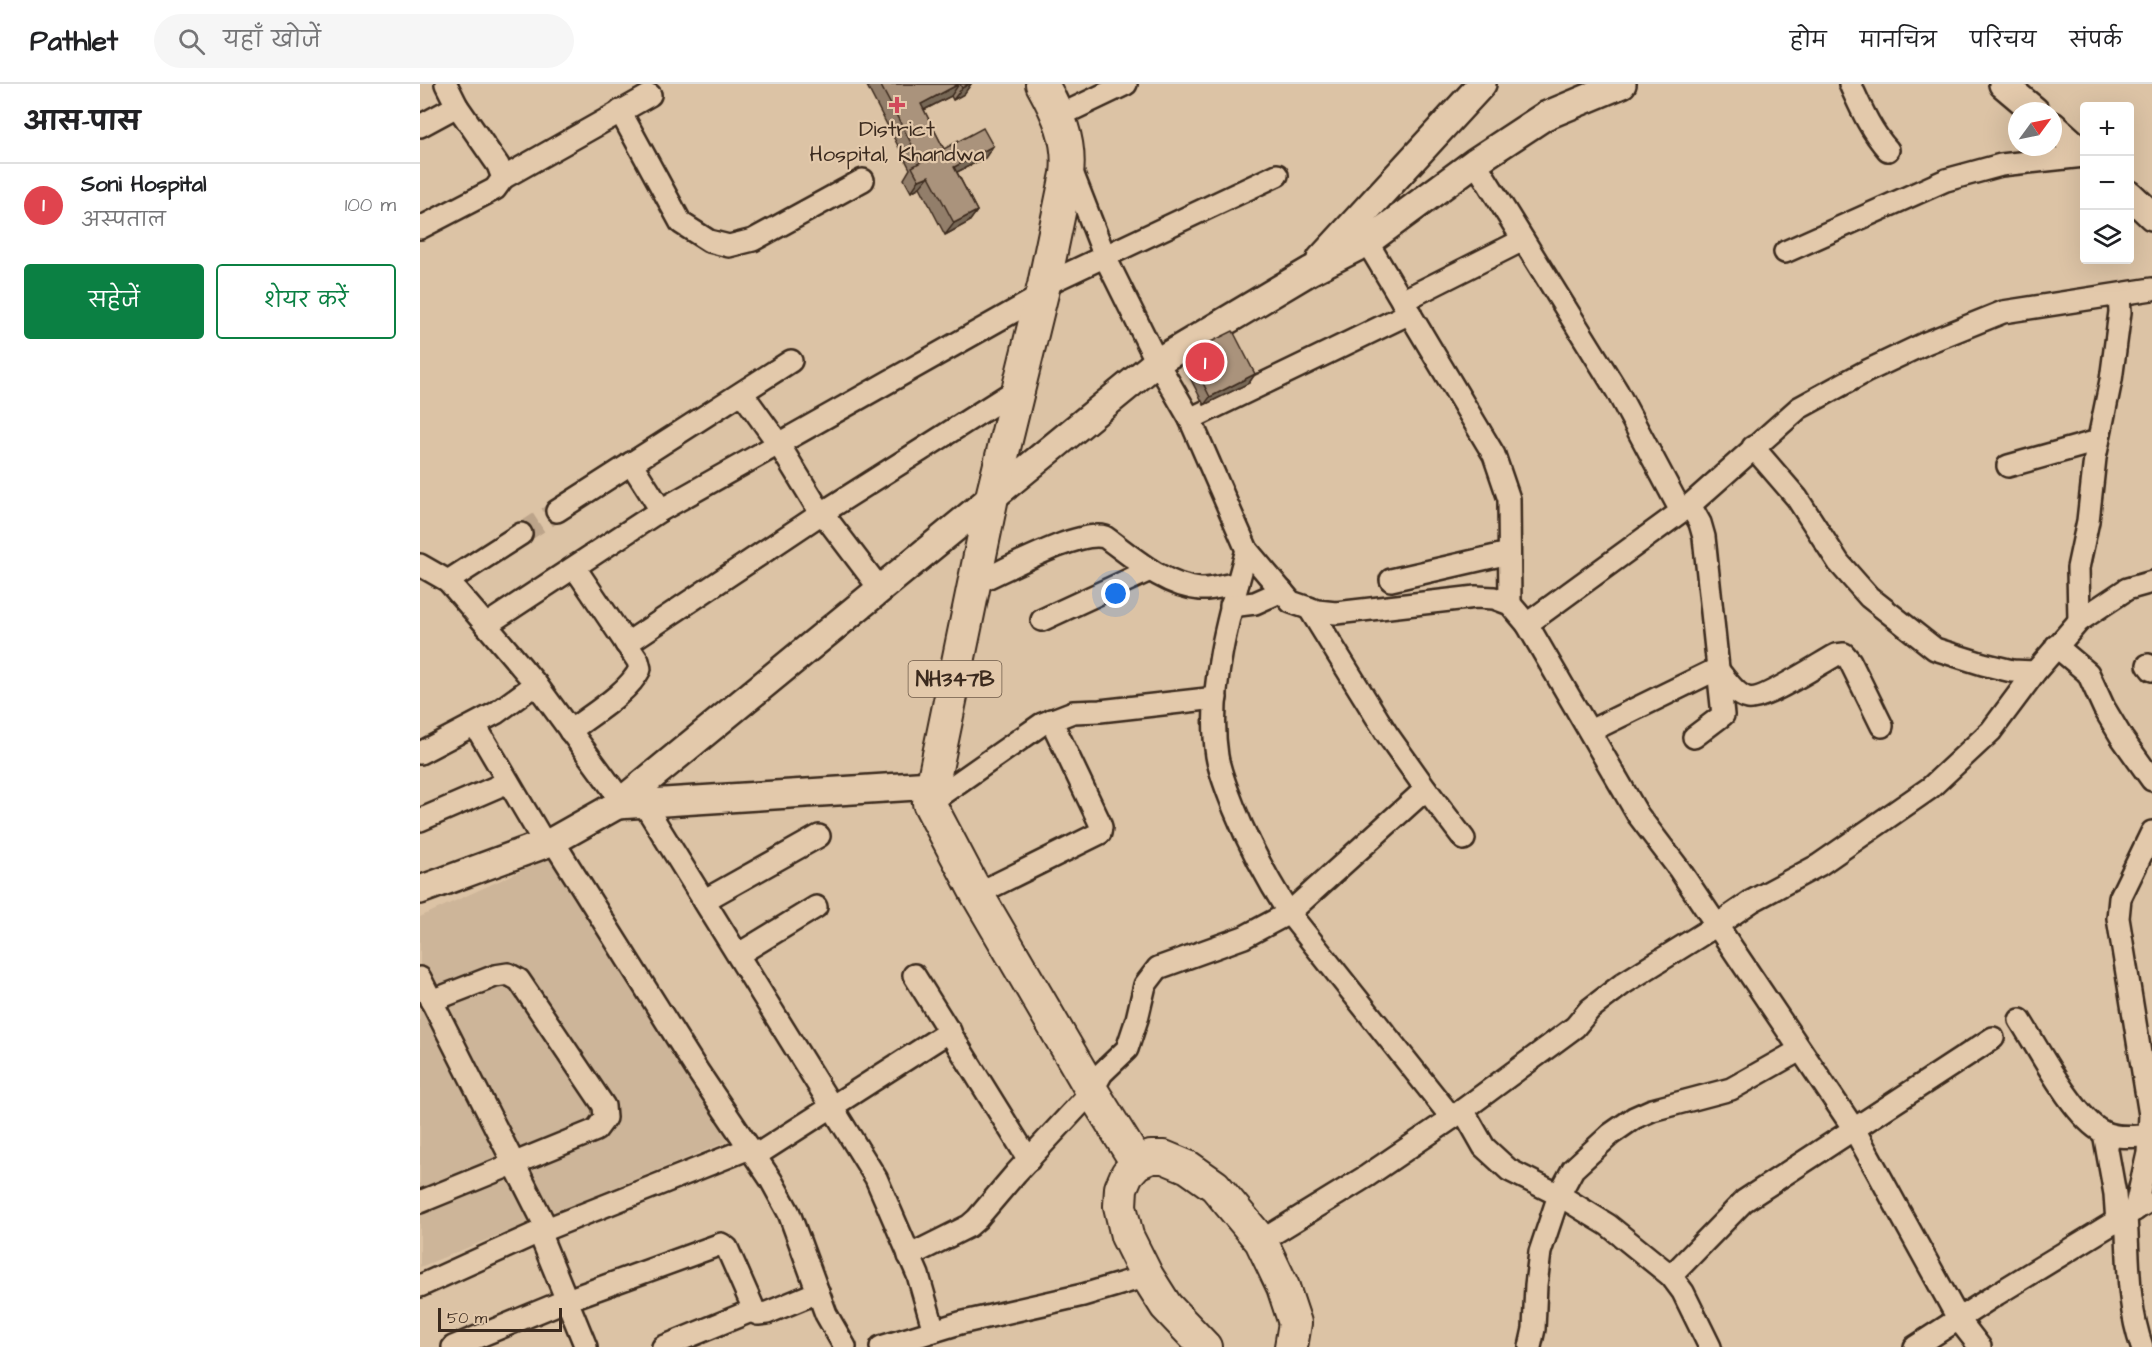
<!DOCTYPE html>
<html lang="hi">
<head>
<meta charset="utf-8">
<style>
  :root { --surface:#fff; --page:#f6f6f6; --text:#202124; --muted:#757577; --line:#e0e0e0; --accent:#0b8043 }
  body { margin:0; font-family:"Architects Daughter","Playpen Sans Deva",sans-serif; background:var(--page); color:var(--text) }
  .controls { position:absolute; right:18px; top:18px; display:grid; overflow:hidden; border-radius:6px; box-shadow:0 6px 24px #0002 }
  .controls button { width:54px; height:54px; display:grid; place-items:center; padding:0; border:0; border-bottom:2px solid var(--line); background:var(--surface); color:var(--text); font:30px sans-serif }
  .compass { position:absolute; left:1588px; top:18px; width:54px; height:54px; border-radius:50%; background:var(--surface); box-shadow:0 6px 24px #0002; rotate:57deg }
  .scale { position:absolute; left:18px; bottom:15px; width:124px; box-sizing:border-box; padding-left:6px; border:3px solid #3b2a1e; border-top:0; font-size:16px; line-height:21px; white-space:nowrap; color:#3b2a1e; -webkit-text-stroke:4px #e3c9ab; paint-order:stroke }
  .you { position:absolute; left:696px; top:510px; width:21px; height:21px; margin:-15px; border:4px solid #fff; border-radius:50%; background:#1a73e8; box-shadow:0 0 0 9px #1a73e833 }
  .badge { display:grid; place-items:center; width:39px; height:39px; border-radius:50%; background:var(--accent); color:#fff; font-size:20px; font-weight:700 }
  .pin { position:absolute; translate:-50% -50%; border:3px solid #fff; box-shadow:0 2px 6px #0006 }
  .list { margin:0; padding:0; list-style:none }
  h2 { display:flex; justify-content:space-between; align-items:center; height:78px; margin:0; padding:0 24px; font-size:26px }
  h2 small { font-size:20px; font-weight:400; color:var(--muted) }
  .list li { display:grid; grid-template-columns:39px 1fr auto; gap:18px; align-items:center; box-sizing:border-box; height:84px; padding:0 24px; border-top:2px solid var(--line) }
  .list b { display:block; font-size:22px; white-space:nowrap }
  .list p { margin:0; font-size:20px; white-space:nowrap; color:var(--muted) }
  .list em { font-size:20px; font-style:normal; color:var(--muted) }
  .actions { display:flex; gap:12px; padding:18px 24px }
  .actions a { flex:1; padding:14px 0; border:2px solid var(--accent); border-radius:6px; text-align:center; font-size:21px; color:var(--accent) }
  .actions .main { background:var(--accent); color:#fff }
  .icon { flex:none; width:33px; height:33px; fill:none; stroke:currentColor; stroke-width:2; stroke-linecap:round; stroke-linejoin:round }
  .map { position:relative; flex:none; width:1732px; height:1263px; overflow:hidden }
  header { display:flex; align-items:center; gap:36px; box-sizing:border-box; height:84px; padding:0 30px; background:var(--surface); border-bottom:2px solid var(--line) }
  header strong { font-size:28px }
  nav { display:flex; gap:33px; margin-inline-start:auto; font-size:21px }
  .search { width:420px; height:54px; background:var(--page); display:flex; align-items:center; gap:15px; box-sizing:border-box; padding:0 21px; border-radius:33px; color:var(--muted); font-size:22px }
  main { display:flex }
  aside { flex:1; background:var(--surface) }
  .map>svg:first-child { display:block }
  .built { fill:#cdb599 }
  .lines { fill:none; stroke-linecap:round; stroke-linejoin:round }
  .minor-tunnel { stroke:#bca48a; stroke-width:21; stroke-dasharray:21 10; stroke-linecap:butt }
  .minor-casing { stroke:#3b2a1e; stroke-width:26 }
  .major-casing { stroke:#3b2a1e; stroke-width:32 }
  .highway-casing { stroke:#3b2a1e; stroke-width:36 }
  .minor { stroke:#e3c9ab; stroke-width:21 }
  .major { stroke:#e3c9ab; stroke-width:27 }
  .highway { stroke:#e3c9ab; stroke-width:32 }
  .wall { fill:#927e6b; stroke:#3b2a1e; stroke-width:1.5 }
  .shaded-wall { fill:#776757; stroke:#3b2a1e; stroke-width:1.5 }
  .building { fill:#aa937c; stroke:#3b2a1e; stroke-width:1.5 }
  .poi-dot { fill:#d1495b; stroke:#e3c9ab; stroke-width:2 }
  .labels { text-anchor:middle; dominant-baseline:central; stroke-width:4.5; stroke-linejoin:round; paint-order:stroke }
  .shield { fill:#e3c9ab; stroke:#6d5a48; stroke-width:1.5 }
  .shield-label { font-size:21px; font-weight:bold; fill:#3b2a1e }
  .poi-label { font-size:22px; fill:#3b2a1e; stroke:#e3c9ab }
</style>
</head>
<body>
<header>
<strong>Pathlet</strong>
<div class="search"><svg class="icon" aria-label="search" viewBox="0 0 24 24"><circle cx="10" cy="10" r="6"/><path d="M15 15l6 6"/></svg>यहाँ खोजें</div>
<nav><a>होम</a><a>मानचित्र</a><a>परिचय</a><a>संपर्क</a></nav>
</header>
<main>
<aside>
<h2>आस-पास<small></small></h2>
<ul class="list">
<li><span class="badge" style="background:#e0444e">1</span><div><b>Soni Hospital</b><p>अस्पताल</p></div><em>100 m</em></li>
</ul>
<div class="actions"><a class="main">सहेजें</a><a>शेयर करें</a></div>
</aside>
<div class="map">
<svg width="1732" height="1263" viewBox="0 0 1732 1263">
  <rect width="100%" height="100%" fill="#dcc3a5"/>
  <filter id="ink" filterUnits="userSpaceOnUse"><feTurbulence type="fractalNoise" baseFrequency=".0167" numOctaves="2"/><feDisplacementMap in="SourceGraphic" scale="12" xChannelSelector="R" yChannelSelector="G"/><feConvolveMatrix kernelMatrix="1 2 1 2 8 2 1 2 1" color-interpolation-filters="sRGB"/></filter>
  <g filter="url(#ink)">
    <path class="built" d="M129,774l182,282 -311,127v-350z"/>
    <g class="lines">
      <path class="minor-tunnel" d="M101,450l36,-23"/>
      <defs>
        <g id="minor">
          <path d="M1430,0c11,24 20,46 38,66"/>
          <path d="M200,27l61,112 28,18 20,5 24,-6 110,-60"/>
          <path d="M639,32l67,-32"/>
          <path d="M0,42l37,-20"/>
          <path d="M1055,78l142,229 64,120"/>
          <path d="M650,83l35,90 52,105 33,57 57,131 44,52 26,9 19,2 140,-16 18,1 16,6 17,20 111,191 41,54 175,260 105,191 21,27"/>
          <path d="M83,94l147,-83"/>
          <path d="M0,144l75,-39 8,-11 -5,-13 -41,-59 -11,-22"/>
          <path d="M947,158l127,213 15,44 1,105"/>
          <path d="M1365,168l161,-72 55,-15 83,-9"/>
          <path d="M624,201l233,-110"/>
          <path d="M982,217l121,-61"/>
          <path d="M322,309l36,50 36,59 66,87"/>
          <path d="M770,335l220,-106"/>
          <path d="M1333,363l44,51 42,65 30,34 66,52 48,15 29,7 23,1"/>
          <path d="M211,379l30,47"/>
          <path d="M1588,382l90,-25"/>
          <path d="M1270,421l10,18 4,14 19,178 -29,22"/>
          <path d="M137,427l234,-150"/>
          <path d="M827,466c-18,63 -40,141 -30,206 3,18 11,36 17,52 15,37 33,71 55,105l163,205 123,-91 15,-18 34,-26 93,-58 35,-24 67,-36 111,-77 61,-57 44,-59 44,-51 48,-32 25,-7"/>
          <path d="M0,481l28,16 38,44 50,59 85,116"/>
          <path d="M971,496l118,-27"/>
          <path d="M28,497l73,-47"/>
          <path d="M556,499c26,-11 103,-54 129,-46 28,20 59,49 95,52 11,1 26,-4 38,-6"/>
          <path d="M811,522l24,-3 27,-12"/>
          <path d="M889,524l78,126 39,55 38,50"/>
          <path d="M622,536l108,-50"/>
          <path d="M1659,537l-1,-53 10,-47 7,-63 16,-78 9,-68 -1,-17"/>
          <path d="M1107,540l163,-119 109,-97 66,-36 61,-29 77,-31 149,-23"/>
          <path d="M66,541l175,-115 380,-214"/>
          <path d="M206,560l196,-131 197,-125"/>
          <path d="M1636,562l32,27 16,35 18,30 30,42"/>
          <path d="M1728,581l4,5"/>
          <path d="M55,641l70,119"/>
          <path d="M150,647c22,-17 58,-38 70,-62l-2,-8 -63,-93"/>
          <path d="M1170,647l127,-62c8,9 19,27 31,29 14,4 73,-35 88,-43l8,-1 6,7 32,65"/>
          <path d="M0,669l76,-40 40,-29"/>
          <path d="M509,719l113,-79 31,-12 27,-1 116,-13"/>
          <path d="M224,720l232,374 42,97 16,56"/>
          <path d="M0,736l88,-38"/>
          <path d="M133,757l144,229 74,110 18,33 37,101 19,33"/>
          <path d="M557,810l123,-61 1,-6 -2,-6 -48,-101"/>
          <path d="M285,816l114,-64"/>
          <path d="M319,870l77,-47"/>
          <path d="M494,891l115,185"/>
          <path d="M0,894l127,251"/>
          <path d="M1600,936c18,28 54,98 83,112 13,7 31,4 46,4"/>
          <path d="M1043,1026l21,37 25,23 50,25 49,30 63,51 12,16 27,55"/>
          <path d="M1684,1049l11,61 2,29"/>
          <path d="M335,1072l195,-125"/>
          <path d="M0,1118l176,-72 9,-12 -1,-12 -85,-126 -11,-6 -13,2 -64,25"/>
          <path d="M1715,1126l13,-57 2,-38 -32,-197 2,-20 32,-66"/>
          <path d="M1706,1132c3,45 1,89 16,131"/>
          <path d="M119,1148l47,115"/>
          <path d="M841,1157l106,-65 85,-58"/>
          <path d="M489,1172l60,-30 8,-7 39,-46 76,-82 10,-18 25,-24 10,-30 8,-34 13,-17 86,-31 45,-24 137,-124"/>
          <path d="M1251,1192l73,-75 249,-163"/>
          <path d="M0,1202l119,-54 211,-84"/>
          <path d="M331,1227l7,3 9,-1 51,-21"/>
          <path d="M33,1263l114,-47 154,-56 6,4 25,57 -1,6 -88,36"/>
          <path d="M461,1263l79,-24 123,-28 64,-19"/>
          <path d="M1110,1263l4,-18 2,-44 4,-33 19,-57 14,-26 38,-35 23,-16 18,-8 79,-21 69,-39"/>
          <path d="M1495,1263l82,-53 149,-91"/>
        </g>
        <g id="major">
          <path d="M1583,0l32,27"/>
          <path d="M1633,42l31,28"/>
          <path d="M1710,111l22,21"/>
          <path d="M901,175l161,-175"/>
          <path d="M197,721l315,-20"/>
          <path d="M0,806l133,-49 64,-36 540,-443 153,-91 57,-29 108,-80 70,-46 77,-32"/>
        </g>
        <g id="highway">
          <path d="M622,0c16,29 29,56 25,90l-23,111 -52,212 -63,306 48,91 115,197 45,72"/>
          <path d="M785,1263l-39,-41 -19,-30 -20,-40 -7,-30 1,-18 6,-14 10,-11 14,-6h13l24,10 27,19 46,55 22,46 12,36 -4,24"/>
        </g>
      </defs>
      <use href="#minor" class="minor-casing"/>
      <use href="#major" class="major-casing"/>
      <use href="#highway" class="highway-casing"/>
      <use href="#minor" class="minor"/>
      <use href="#major" class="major"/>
      <use href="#highway" class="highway"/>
    </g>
    <g class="wall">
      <path d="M446,0h105l-7,10 -11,6 -2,-4 -27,14 20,39 49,-3 -8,12 -28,14 20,39 -8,11 -24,13 -25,-48 -9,5 -7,-13 6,-10z"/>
      <path d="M768,269l67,21 -6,9 -45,22 -22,-43z"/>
    </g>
    <g class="shaded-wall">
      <path d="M539,0l-8,12 -39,20 9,-12z"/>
      <path d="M549,0h2l-7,10 -11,6 9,-12z"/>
      <path d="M573,62l-8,12 -40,20 9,-11z"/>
      <path d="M509,92l-9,11 -9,5 8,-12z"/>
      <path d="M557,127l-8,11 -24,13 9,-12z"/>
      <path d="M835,290l-6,9 -45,22 6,-8z"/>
    </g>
    <g class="building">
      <path d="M460,0h79l-38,20 23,45 39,-21 10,18 -39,21 23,44 -23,12 -25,-47 -10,4 -7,-13 9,-5z"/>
      <path d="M540,0h9l-7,4z"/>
      <path d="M813,247l22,43 -45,23 -22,-44z"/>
    </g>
  </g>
  <path class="poi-dot" d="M474 12h6v6h6v6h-6v6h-6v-6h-6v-6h6z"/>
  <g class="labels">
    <rect class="shield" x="488.5" y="577" width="93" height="36" rx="4.5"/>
    <g class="shield-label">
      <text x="535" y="595">NH347B</text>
    </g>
    <g class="poi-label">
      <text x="477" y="45">District<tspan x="477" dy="25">Hospital, Khandwa</tspan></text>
    </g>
  </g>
</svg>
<div class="controls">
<button>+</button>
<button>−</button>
<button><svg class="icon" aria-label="layers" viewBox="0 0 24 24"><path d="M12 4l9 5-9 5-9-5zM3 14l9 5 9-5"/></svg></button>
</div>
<svg class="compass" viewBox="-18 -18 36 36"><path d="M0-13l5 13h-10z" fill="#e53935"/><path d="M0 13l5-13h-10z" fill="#757577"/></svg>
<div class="scale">50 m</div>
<div class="you"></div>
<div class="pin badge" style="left:785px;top:278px;background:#e0444e">1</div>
</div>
</main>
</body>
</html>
